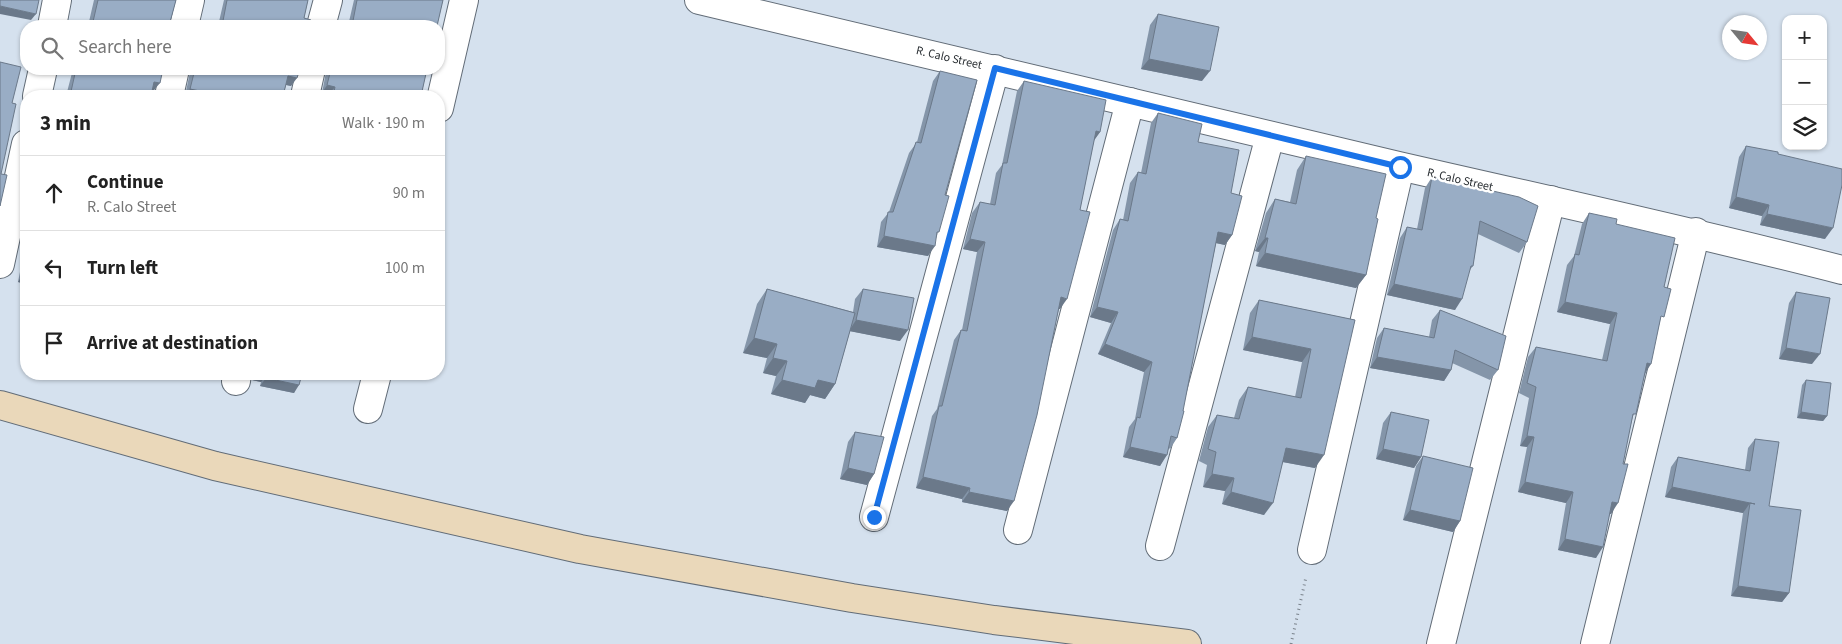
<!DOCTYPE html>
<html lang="en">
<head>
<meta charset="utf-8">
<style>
  :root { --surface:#fff; --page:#f6f6f6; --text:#222; --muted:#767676; --line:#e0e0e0 }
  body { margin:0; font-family:"Source Sans 3",sans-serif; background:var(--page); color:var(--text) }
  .controls { position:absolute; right:15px; top:15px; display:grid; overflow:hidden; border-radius:10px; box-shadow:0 1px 4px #0004 }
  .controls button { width:45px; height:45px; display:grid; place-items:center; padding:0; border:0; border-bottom:1px solid var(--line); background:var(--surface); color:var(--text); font:25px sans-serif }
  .compass { position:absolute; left:1722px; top:15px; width:45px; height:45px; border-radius:50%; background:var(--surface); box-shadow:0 1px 4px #0004; rotate:119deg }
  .stop { position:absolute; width:15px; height:15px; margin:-11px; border:4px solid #1a73e8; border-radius:50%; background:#fff }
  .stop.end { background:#1a73e8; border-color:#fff; box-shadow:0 1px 5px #0008 }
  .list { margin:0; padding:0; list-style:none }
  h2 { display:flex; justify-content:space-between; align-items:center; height:65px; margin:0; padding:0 20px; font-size:21px }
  h2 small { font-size:16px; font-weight:400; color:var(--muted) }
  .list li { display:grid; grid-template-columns:32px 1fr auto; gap:15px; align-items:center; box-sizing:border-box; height:75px; padding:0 20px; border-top:1px solid var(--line) }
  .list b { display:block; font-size:19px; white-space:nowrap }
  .list p { margin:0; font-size:16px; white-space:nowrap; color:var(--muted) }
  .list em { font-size:16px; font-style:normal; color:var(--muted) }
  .icon { flex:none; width:28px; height:28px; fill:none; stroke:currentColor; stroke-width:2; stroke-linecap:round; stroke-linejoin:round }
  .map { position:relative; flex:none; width:1842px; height:644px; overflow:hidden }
  .search { position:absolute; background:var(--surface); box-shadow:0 1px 4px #0004; left:20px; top:20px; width:425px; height:55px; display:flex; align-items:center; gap:12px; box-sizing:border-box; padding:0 18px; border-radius:20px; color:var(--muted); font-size:19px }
  .panel { position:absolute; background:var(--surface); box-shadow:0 1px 4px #0004; left:20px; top:90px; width:425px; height:290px; border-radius:20px }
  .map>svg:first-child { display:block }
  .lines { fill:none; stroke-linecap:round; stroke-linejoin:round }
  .street-casing { stroke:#626c77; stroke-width:30 }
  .secondary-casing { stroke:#626c77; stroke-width:30 }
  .path { stroke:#7b838c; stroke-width:3; stroke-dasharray:1 4; stroke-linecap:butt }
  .street { stroke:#fff; stroke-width:28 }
  .secondary { stroke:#ead8ba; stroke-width:28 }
  .wall { fill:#8495a9 }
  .shaded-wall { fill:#6b798a }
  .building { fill:#99adc5; stroke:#6b798a }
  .route { stroke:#1a73e8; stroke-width:6 }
  .labels { text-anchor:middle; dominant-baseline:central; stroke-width:5; stroke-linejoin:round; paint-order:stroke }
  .street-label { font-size:12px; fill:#2a2f33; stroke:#fff }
</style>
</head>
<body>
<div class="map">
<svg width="1842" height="644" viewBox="0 0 1842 644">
  <rect width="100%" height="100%" fill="#d5e1ee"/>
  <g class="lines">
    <defs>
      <g id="street">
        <path d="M699,0c234,54 467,112 700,166 148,34 296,66 443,104"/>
        <path d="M52,26l5,-26"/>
        <path d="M184,26l6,-26"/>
        <path d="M321,26l7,-26"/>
        <path d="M37,96l6,-27"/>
        <path d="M169,96l6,-27"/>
        <path d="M305,96l6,-27"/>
        <path d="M439,108l25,-108"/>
        <path d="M0,264l26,-120"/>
        <path d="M236,381l1,-7"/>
        <path d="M368,409l9,-35"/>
        <path d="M874,517l121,-448"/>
        <path d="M1018,530l112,-428"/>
        <path d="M1160,546l110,-410"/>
        <path d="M1312,550l88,-383"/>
        <path d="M1441,644l110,-444"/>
        <path d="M1595,644l101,-412"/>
      </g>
      <path id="secondary" d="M0,405l215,61 365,83 272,49 142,22 193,24"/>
    </defs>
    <use href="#street" class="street-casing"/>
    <use href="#secondary" class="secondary-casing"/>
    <path class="path" d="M1291,644l15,-67"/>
    <use href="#street" class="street"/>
    <use href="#secondary" class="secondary"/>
  </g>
  <g class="wall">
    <path d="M94,0h82l-7,26h-81z"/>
    <path d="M224,0h84l-4,18 10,8h-96z"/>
    <path d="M354,0h89l-6,26h-89z"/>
    <path d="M1158,14l44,67 -61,-12 9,-44z"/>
    <path d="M73,69h90l-9,21h-2l-1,6h-85z"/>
    <path d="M192,69h108l-9,17 -5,-1 -3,11h-98l5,-24z"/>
    <path d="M326,69h101l-6,27h-92v-2l-7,-1 4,-21z"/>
    <path d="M940,71l5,124 -8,41 -9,20 -51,-9 4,-25 8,-10 20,-59 8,-11 16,-61z"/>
    <path d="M1024,81l76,51 -6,8 -34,169h-1l-52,202 -45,-9v-3l-46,-11 16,-72 5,-7 17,-69 7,-10h1l15,-78 -14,-3 9,-36 8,-11 10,2 6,-31 6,-8 15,-74z"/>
    <path d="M1158,113l40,29 33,51 1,42 -7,10 -9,-2 -39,195 -7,11 -1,-1 -9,18 -37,-9 6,-30 6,-8 9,-47 -46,-18 13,-31 -21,-6 23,-87 7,-11 3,1 7,-37 8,-11 3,1 10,-50z"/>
    <path d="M1746,146l32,8 47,85 -65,-14 2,-9 -33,-8 10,-51z"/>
    <path d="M1306,156l70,62 -10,57 -10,13 -100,-22 3,-14 -4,-1 11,-38 9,-14 15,3 7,-32z"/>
    <path d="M1432,177l95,65 -8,11 -41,-19 -5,32 -4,5 -14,39 -68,-15 13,-57 7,-11 10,2 8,-41z"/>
    <path d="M1589,213l27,11 48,63 -4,35 -28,98 -21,94h-1l-14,44 -38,-8 8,-47 -48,-11 9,-45 -7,-1 9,-48 -10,-5 9,-36 8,-10 66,13 8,-36 -53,-12 10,-47 7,-9 8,-32z"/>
    <path d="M26,217v67l-8,-2 6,-30v-3l-4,-1z"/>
    <path d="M767,289l86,23 2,-13 8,-10 37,52 -50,-10 -15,53 -10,15 -15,-4 -5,8 -34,-9 5,-18 -13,-3 4,-15 -24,-5 14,-49z"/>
    <path d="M1796,292l16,72 -33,-5 10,-56z"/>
    <path d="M1259,300l96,20 -40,148 -32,-6 -19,53 -42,-11 3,-13 -22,-4 4,-22 -8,-4 9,-34 9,-12 17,3 5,-18 9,-13 47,10 7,-35 -59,-12 7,-37z"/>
    <path d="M26,310v22l-4,-1z"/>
    <path d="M1440,310l58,60 -8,10 -38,-17 -1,7 -7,11 -74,-13 7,-30 7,-10 45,9 3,-17z"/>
    <path d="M252,374h50l-8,19 -34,-7 1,-4 -9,-2z"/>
    <path d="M1806,380l21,36 -4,5 -26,-3 5,-33z"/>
    <path d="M1391,412l30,45 -7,11 -38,-9 7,-36z"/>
    <path d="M855,432l19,42 -7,11 -27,-6 8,-37z"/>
    <path d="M1755,439l14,67 20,87 -7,9 -51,-6 12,-83 -78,-16 6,-30 7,-10 67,13 3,-22z"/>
    <path d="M1423,456l37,65 -7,11 -50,-12 13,-54z"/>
  </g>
  <g class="shaded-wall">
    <path d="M0,6l36,8 -5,6 -31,-6z"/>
    <path d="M1149,59l61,12 -8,10 -61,-12z"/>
    <path d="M288,76l9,2 -6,8 -9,-2z"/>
    <path d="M154,82l6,1 -6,7 -6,-1z"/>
    <path d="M327,85l8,2 -6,7 -7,-1z"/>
    <path d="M190,89l10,2 -3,5h-12z"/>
    <path d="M1096,131l4,1 -7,10z"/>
    <path d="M1736,197l33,8 -7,11 -33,-8z"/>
    <path d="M1767,214l66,14 -8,11 -65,-14z"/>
    <path d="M1218,232l14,3 -7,10 -14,-3z"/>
    <path d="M884,236l51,10 -7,10 -51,-9z"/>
    <path d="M1265,238h3l-9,14 -4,-1z"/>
    <path d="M970,239l15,3 -8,10 -14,-3z"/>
    <path d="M25,240h1v5l-2,4 -4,-1z"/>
    <path d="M1265,253l101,22 -10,13 -100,-22z"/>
    <path d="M23,274l3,1v9l-8,-2z"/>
    <path d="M1394,284l68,15 -7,11 -68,-15z"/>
    <path d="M1061,297l6,2 -7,10 -6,-1z"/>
    <path d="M1565,302l52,11 -7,11 -53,-12z"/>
    <path d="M1097,307l21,5 -7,11 -21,-6z"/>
    <path d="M856,320l52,10 -8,11 -51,-10z"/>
    <path d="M26,324v8l-4,-1z"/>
    <path d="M1252,337l59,12 -9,13 -59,-12z"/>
    <path d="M754,338l23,6 -10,14 -24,-5z"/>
    <path d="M1105,344l47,18 -8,10 -46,-18z"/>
    <path d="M1786,348l34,6 -8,10 -33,-5z"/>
    <path d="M1377,357l74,13 -7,11 -74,-13z"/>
    <path d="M773,358l14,3 -11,15 -13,-3z"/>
    <path d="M1647,363l4,1 -7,11z"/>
    <path d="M256,374h11l-6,8 -9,-2z"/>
    <path d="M266,378l33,7 -5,8 -34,-7z"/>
    <path d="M782,380h36l17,4 -10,15 -15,-4 -5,8 -34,-9z"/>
    <path d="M1801,412l26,4 -4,5 -26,-3z"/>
    <path d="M1527,436l7,1 -7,10 -7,-1z"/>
    <path d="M1130,447l37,8 -7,11 -37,-9z"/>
    <path d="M1286,448l38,7 -9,13 -38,-7z"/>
    <path d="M1383,449l38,8 -7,11 -38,-9z"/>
    <path d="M848,468l26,6 -7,11 -27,-6z"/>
    <path d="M1212,474l22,4 -9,13 -22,-4z"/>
    <path d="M923,477l47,11 -8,11 -46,-11z"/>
    <path d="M1525,482l48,10 -7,11 -48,-11z"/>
    <path d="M1672,487l78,16 -7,10 -78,-16z"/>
    <path d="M969,492l45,9 -7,10 -45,-9z"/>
    <path d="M1231,492l42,11 -9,12 -42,-11z"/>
    <path d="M1612,502l6,1 -7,11 -6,-1z"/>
    <path d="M1410,510l50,11 -7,11 -50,-12z"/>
    <path d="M1565,539l38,8 -7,11 -38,-8z"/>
    <path d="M1738,586l51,7 -7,9 -51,-6z"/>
  </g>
  <g class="building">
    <path d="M0,0h39l-3,14 -36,-8z"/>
    <path d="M98,0h78l-7,26h-77z"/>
    <path d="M227,0h81l-4,18 7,2 3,6h-92z"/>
    <path d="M357,0h86l-6,26h-85z"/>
    <path d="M1158,14l61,13 -9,44 -61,-12z"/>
    <path d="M0,62l21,5 -9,36 4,1 -15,70 6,1 -7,31z"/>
    <path d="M76,69h87l-3,14 -6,-1 -3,14h-81z"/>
    <path d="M195,69h105l-3,9 -9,-2 -5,20h-84l1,-5 -10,-2z"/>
    <path d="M331,69h96l-6,27h-88l2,-9 -8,-2z"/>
    <path d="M940,71l37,9 -32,115 4,1 -10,36h-2l-2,14 -51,-10 4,-24h5l23,-70 5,1z"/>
    <path d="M1024,81l82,19 -6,32 -4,-1 -16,79 10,2 -23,87 -6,-2 -24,118 -23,86 -45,-9 1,-4 -47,-11 16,-71h3l19,-76 6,1 18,-89 -15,-3 10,-37 15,3 8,-42h4z"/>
    <path d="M1158,113l44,11 -4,18 41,8 -8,43 11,3 -10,39 -14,-3 -35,179h1l-7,27 -6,-2 -4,19 -37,-8 7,-30 3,1 12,-56 -47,-18 13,-32 -21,-5 23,-88 8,2 10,-49 8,2z"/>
    <path d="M1746,146l32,6v2l64,15v16l-9,43 -66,-14 2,-9 -33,-8z"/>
    <path d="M1306,156l80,18 -10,44 2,1 -12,56 -101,-22 3,-15h-3l10,-39 21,5z"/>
    <path d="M1432,177l87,20 19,9 -11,36 -47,-21 -7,45h-2l-9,33 -68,-15 13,-57 15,3z"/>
    <path d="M1589,213l28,6 -1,5 59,14 -11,49 7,2 -7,28 -3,-1 -10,48 -4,-1 -11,51h-3l-10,50h5l-10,39 -6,-1 -9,45 -38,-8 8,-47 -48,-10 9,-45 -7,-1 9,-49 -9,-4 9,-36 71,14 10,-48 -52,-11 10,-48 4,1z"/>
    <path d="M26,259v16l-3,-1z"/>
    <path d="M767,289l88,24 -20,71 -17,-4 -3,8 -33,-8 5,-19 -14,-3 4,-14 -23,-6z"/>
    <path d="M863,289l51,9 -6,32 -52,-10z"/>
    <path d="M1796,292l34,6 -10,56 -34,-6z"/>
    <path d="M1259,300l96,20 -31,135 -38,-7 -13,55 -42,-11 3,-14 -22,-4 4,-22 -8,-3 9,-34 22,4 9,-32 53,11 10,-49 -59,-12z"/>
    <path d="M1440,310l66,26 -8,34 -43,-20 -4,20 -74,-13 7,-29 50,10z"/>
    <path d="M264,374h38l-3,11 -33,-7 1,-4z"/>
    <path d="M1806,380l25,3 -4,33 -26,-4z"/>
    <path d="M1391,412l38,8 -8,37 -38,-8z"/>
    <path d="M855,432l29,5 -10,37 -26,-6z"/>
    <path d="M1755,439l24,3 -10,64 32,4 -12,83 -51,-7 12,-83 5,1 -83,-17 6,-30 72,14z"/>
    <path d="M1423,456l50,12 -13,53 -50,-11z"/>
  </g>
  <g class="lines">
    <path class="route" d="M874,517l121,-449 405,99"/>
  </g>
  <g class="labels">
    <g class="street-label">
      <text transform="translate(949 58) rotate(13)">R. Calo Street</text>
      <text transform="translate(1460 180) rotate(13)">R. Calo Street</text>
    </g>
  </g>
</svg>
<div class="controls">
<button>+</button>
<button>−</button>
<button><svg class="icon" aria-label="layers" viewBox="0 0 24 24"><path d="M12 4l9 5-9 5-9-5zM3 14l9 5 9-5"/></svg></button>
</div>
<svg class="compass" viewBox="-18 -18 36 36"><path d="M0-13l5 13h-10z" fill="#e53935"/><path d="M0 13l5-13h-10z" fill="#767676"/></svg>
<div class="stop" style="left:1400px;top:167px"></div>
<div class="stop end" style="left:874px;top:517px"></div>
<div class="search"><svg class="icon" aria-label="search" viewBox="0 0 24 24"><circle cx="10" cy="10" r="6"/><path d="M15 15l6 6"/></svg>Search here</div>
<section class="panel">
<h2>3 min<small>Walk · 190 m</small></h2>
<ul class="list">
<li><svg class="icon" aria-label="ahead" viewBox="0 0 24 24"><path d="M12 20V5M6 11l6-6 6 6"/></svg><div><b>Continue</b><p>R. Calo Street</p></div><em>90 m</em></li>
<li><svg class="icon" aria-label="left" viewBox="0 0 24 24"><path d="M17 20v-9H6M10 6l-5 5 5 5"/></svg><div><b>Turn left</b></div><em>100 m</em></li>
<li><svg class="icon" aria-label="arrive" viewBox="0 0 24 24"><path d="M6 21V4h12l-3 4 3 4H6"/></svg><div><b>Arrive at destination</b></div></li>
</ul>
</section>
</div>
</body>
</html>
